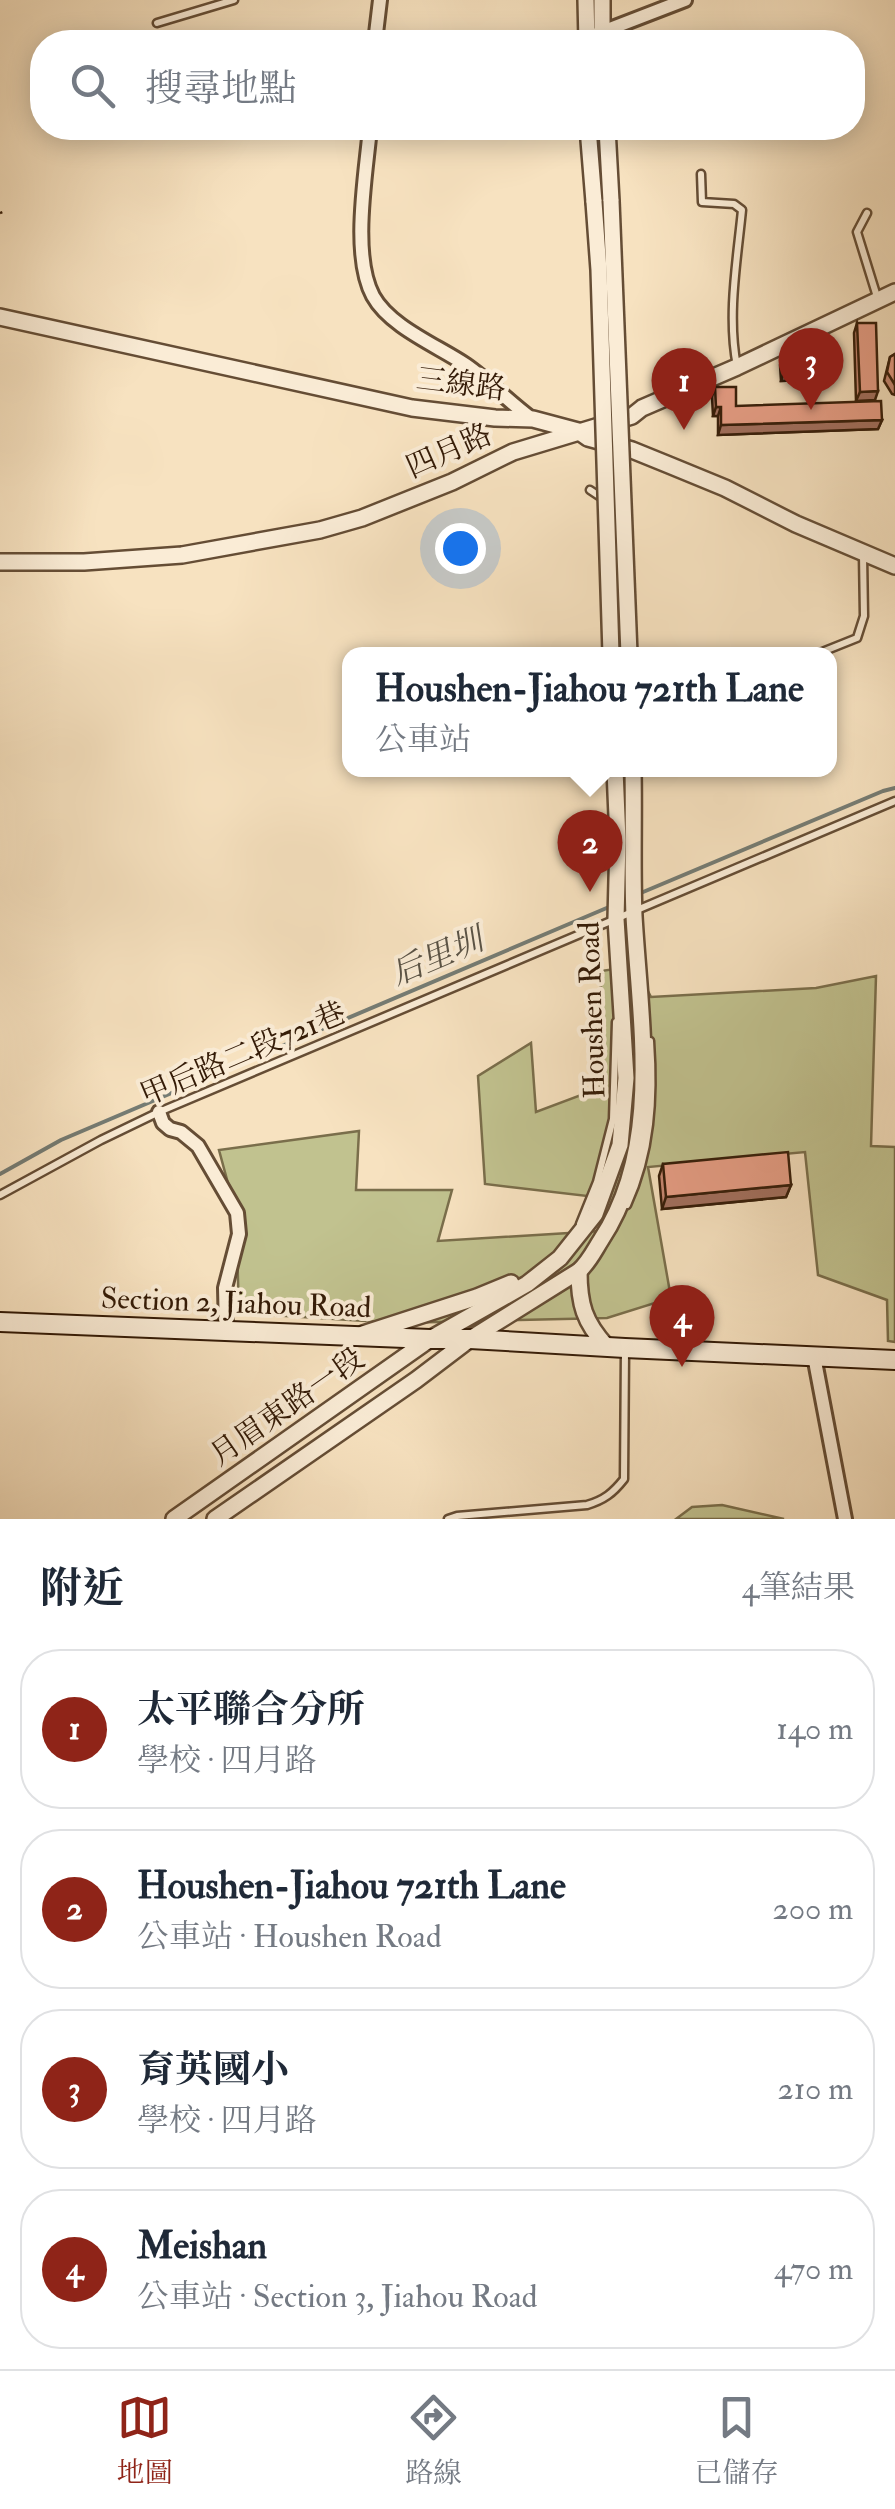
<!DOCTYPE html>
<html lang="zh-TW">
<head>
<meta charset="utf-8">
<style>
  :root { --surface:#fff; --page:#f6f6f7; --text:#1f2937; --muted:#747a83; --line:#e0e1e3; --accent:#8f2418 }
  body { margin:0; font-family:"IM FELL Double Pica","Noto Serif TC",serif; background:var(--page); color:var(--text) }
  .you { position:absolute; left:460px; top:548px; width:35px; height:35px; margin:-25px; border:8px solid #fff; border-radius:50%; background:#1a73e8; box-shadow:0 0 0 15px #1a73e833 }
  .badge { display:grid; place-items:center; width:65px; height:65px; border-radius:50%; background:var(--accent); color:#fff; font-size:32px; font-weight:700 }
  .pin { position:absolute; translate:-50% -82px; filter:drop-shadow(0 2px 5px #0008) }
  .pin::after { content:''; position:absolute; top:52px; width:35px; height:30px; background:inherit; clip-path:polygon(0 0,100% 0,50% 100%) }
  .popup { position:absolute; left:342px; top:647px; width:495px; height:130px; box-sizing:border-box; display:grid; place-content:center; border-radius:20px; background:var(--surface); filter:drop-shadow(0 2px 8px #0005); font-size:32px; white-space:nowrap; color:var(--muted) }
  .popup b { font-size:38px; color:var(--text) }
  .popup::after { content:''; position:absolute; left:50%; top:100%; margin-left:-20px; border:20px solid transparent; border-top-color:var(--surface) }
  .list { margin:0; padding:0; list-style:none }
  h2 { display:flex; justify-content:space-between; align-items:center; height:130px; margin:0; padding:0 40px; font-size:42px }
  h2 small { font-size:32px; font-weight:400; color:var(--muted) }
  .list li { display:grid; grid-template-columns:65px 1fr auto; gap:30px; align-items:center; box-sizing:border-box; height:160px; margin:0 20px 20px; padding:0 20px; border:2px solid var(--line); border-radius:40px }
  .list b { display:block; font-size:38px; white-space:nowrap }
  .list p { margin:0; font-size:32px; white-space:nowrap; color:var(--muted) }
  .list em { font-size:32px; font-style:normal; color:var(--muted) }
  .icon { flex:none; width:55px; height:55px; fill:none; stroke:currentColor; stroke-width:2; stroke-linecap:round; stroke-linejoin:round }
  .map { position:relative; flex:none; width:895px; height:1519px; overflow:hidden }
  .search { position:absolute; background:var(--surface); box-shadow:0 5px 25px #0003; left:30px; right:30px; top:30px; height:110px; display:flex; align-items:center; gap:25px; box-sizing:border-box; padding:0 35px; border-radius:40px; color:var(--muted); font-size:38px }
  .sheet { height:850px; background:var(--surface) }
  nav { display:flex; justify-content:space-around; align-items:center; box-sizing:border-box; height:140px; border-top:2px solid var(--line); background:var(--surface); font-size:28px; color:var(--muted) }
  nav a { display:grid; justify-items:center; gap:5px }
  nav .on { color:var(--accent) }
  .map>svg:first-child { display:block }
  .green { fill:#c1c28f; stroke:#7a6e4b; stroke-width:2.5 }
  .lines { fill:none; stroke-linecap:round; stroke-linejoin:round }
  .stream { stroke:#757c74; stroke-width:4 }
  .service-casing { stroke:#654d35; stroke-width:11 }
  .minor-casing { stroke:#654d35; stroke-width:18 }
  .tertiary-casing { stroke:#654d35; stroke-width:20 }
  .secondary-casing { stroke:#341b07; stroke-width:22 }
  .path { stroke:#341b07; stroke-width:2.5; stroke-dasharray:2.5 5; stroke-linecap:butt }
  .service { stroke:#faecd6; stroke-width:6 }
  .minor { stroke:#faecd6; stroke-width:12 }
  .tertiary { stroke:#faecd6; stroke-width:15 }
  .secondary { stroke:#faecd6; stroke-width:18 }
  .tertiary-bridge-casing { stroke:#654d35; stroke-width:20; stroke-linecap:butt }
  .tertiary-bridge { stroke:#faecd6; stroke-width:15 }
  .wall { fill:#c88873; stroke:#341b07; stroke-width:2.5 }
  .shaded-wall { fill:#a26f5e; stroke:#341b07; stroke-width:2.5 }
  .building { fill:#e89e86; stroke:#341b07; stroke-width:2.5 }
  .labels { text-anchor:middle; dominant-baseline:central; stroke-width:8; stroke-linejoin:round; paint-order:stroke }
  .street-label { font-size:30px; fill:#341b07; stroke:#faecd6 }
  .water-label { font-size:32px; font-style:italic; fill:#5a5346; stroke:#faecd6 }
</style>
</head>
<body>
<div class="map">
<svg width="895" height="1519" viewBox="0 0 895 1519">
  <rect width="100%" height="100%" fill="#f7e2c0"/>
  <filter id="stains"><feTurbulence type="fractalNoise" baseFrequency=".002" numOctaves="4"/><feColorMatrix values="0 0 0 0 .2 0 0 0 0 .09 0 0 0 0 .02 0 0 0 .5 -.17"/></filter>
  <radialGradient id="worn" r=".72"><stop offset=".6" stop-color="#630" stop-opacity="0"/><stop offset="1" stop-color="#630" stop-opacity=".3"/></radialGradient>
  <g class="green">
    <path d="M635,966l16,31 165,-9 60,-12 -5,170 24,1v195l-7,-1 -1,-41 -69,-25 -13,-123 -157,15 23,131 -64,20 -209,5 -159,-10 -3,-100 -17,-63 140,-19 -3,59h96l-14,51 163,-10 4,-33 -120,-14 -7,-108 53,-33 5,69 64,-24 1,-117z"/>
    <path d="M722,1505l62,14h-108l16,-12z"/>
  </g>
  <g class="lines">
    <g class="stream">
      <path d="M636,895l247,-104 12,-3"/>
      <path d="M0,1174l61,-34 548,-233"/>
    </g>
    <defs>
      <g id="service">
        <path d="M157,23l77,-23"/>
        <path d="M701,174l1,28 32,2 8,6c-5,51 -15,106 -5,156"/>
        <path d="M867,213l-10,19 21,68"/>
        <path d="M590,490l12,8h4"/>
        <path d="M817,654l40,-16 7,-22 -1,-61"/>
        <path d="M0,1195l101,-55 58,-28 736,-311"/>
        <path d="M627,1205c24,-52 27,-108 23,-164"/>
        <path d="M580,1224l17,-42 16,-63 3,-97"/>
        <path d="M448,1519l9,-3 130,-11c17,-5 26,-12 37,-26l1,-129"/>
      </g>
      <g id="minor">
        <path d="M375,42l5,-42"/>
        <path d="M576,42l109,-42"/>
        <path d="M370,128c-4,46 -19,127 3,168 17,31 65,50 93,69 23,16 43,37 66,54"/>
        <path d="M159,1112l4,11 7,6 11,3 17,14 39,67 2,21 -14,54 1,42"/>
        <path d="M814,1356l31,163"/>
      </g>
      <g id="tertiary">
        <path d="M586,0l1,42"/>
        <path d="M602,42v-42"/>
        <path d="M588,128l6,74"/>
        <path d="M607,128l4,73"/>
        <path d="M0,317l412,91 83,10 38,1 45,12 10,7 44,12 37,15 56,23 71,36 99,42"/>
        <path d="M0,562h84l98,-7 138,-25 42,-12 90,-36 61,-30 119,-36 10,-8 95,-41 158,-75"/>
        <path d="M579,1271c0,33 5,51 28,76"/>
        <path d="M363,1334l114,-37 34,-14"/>
        <path d="M174,1519l256,-180 97,-55 33,-26 35,-44 25,-69 6,-67 -10,-159 2,-79 -3,-70"/>
        <path d="M215,1519l201,-139 54,-41 109,-68c10,-9 15,-20 22,-31 62,-94 39,-218 33,-324 -2,-49 0,-98 -1,-146"/>
      </g>
      <path id="secondary" d="M0,1322l430,17h40l155,9 270,12"/>
    </defs>
    <use href="#service" class="service-casing"/>
    <use href="#minor" class="minor-casing"/>
    <use href="#tertiary" class="tertiary-casing"/>
    <use href="#secondary" class="secondary-casing"/>
    <path class="path" d="M0,213l5,-2"/>
    <use href="#service" class="service"/>
    <use href="#minor" class="minor"/>
    <use href="#tertiary" class="tertiary"/>
    <use href="#secondary" class="secondary"/>
    <defs>
      <g id="tertiary-bridge">
        <path d="M611,201l18,453"/>
        <path d="M594,202l5,68 12,384"/>
      </g>
    </defs>
    <use href="#tertiary-bridge" class="tertiary-bridge-casing"/>
    <use href="#tertiary-bridge" class="tertiary-bridge"/>
  </g>
  <g class="wall">
    <path d="M857,323l18,77 -19,1 -2,-68z"/>
    <path d="M895,354v41l-3,-1 -8,-13 6,-24z"/>
    <path d="M783,356l50,23 -52,2 -1,-16z"/>
    <path d="M715,387l21,19 146,14 -4,9 -160,6v-19h-5l-1,-19z"/>
    <path d="M663,1164l128,21 -5,12 -124,12 -3,-33z"/>
  </g>
  <g class="shaded-wall">
    <path d="M836,370l-3,9 -52,2 3,-9z"/>
    <path d="M878,391l-3,9 -19,1 4,-9z"/>
    <path d="M716,407h5l-3,9h-5z"/>
    <path d="M882,420l-4,9 -160,6 3,-10z"/>
    <path d="M791,1185l-5,12 -124,12 4,-12z"/>
  </g>
  <g class="building">
    <path d="M857,323h19l2,68 -18,1z"/>
    <path d="M835,354l1,16 -52,2 -1,-16z"/>
    <path d="M895,354v31l-8,-13 3,-15z"/>
    <path d="M715,387h21v19l145,-5 1,19 -161,5v-18h-5z"/>
    <path d="M788,1152l3,33 -125,12 -3,-33z"/>
  </g>
  <g class="labels">
    <g class="street-label">
      <text transform="translate(461 384) rotate(7)">三線路</text>
      <text transform="translate(449 451) rotate(-24)">四月路</text>
      <text transform="translate(592 1010) rotate(-92)">Houshen Road</text>
      <text transform="translate(243 1054) rotate(-23)">甲后路二段721巷</text>
      <text transform="translate(236 1303) rotate(2)">Section 2, Jiahou Road</text>
      <text transform="translate(287 1407) rotate(-35)">月眉東路一段</text>
    </g>
    <g class="water-label">
      <text transform="translate(437 957) rotate(-23)">后里圳</text>
    </g>
  </g>
  <rect width="100%" height="100%" filter="url(#stains)"/>
  <rect width="100%" height="100%" fill="url(#worn)"/>
</svg>
<div class="you"></div>
<div class="pin badge" style="left:684px;top:430px">1</div>
<div class="pin badge" style="left:590px;top:892px">2</div>
<div class="popup"><b>Houshen-Jiahou 721th Lane</b>公車站</div>
<div class="pin badge" style="left:811px;top:410px">3</div>
<div class="pin badge" style="left:682px;top:1367px">4</div>
<div class="search"><svg class="icon" aria-label="search" viewBox="0 0 24 24"><circle cx="10" cy="10" r="6"/><path d="M15 15l6 6"/></svg>搜尋地點</div>
</div>
<section class="sheet">
<h2>附近<small>4筆結果</small></h2>
<ul class="list">
<li><span class="badge">1</span><div><b>太平聯合分所</b><p>學校 · 四月路</p></div><em>140 m</em></li>
<li><span class="badge">2</span><div><b>Houshen-Jiahou 721th Lane</b><p>公車站 · Houshen Road</p></div><em>200 m</em></li>
<li><span class="badge">3</span><div><b>育英國小</b><p>學校 · 四月路</p></div><em>210 m</em></li>
<li><span class="badge">4</span><div><b>Meishan</b><p>公車站 · Section 3, Jiahou Road</p></div><em>470 m</em></li>
</ul>
</section>
<nav>
<a class="on"><svg class="icon" aria-label="map" viewBox="0 0 24 24"><path d="M3 6l6-2 6 2 6-2v14l-6 2-6-2-6 2zM9 4v14M15 6v14"/></svg>地圖</a>
<a><svg class="icon" aria-label="directions" viewBox="0 0 24 24"><path d="M12 3l9 9-9 9-9-9zM9 14v-3h6M13 9l2 2-2 2"/></svg>路線</a>
<a><svg class="icon" aria-label="saved" viewBox="0 0 24 24"><path d="M7 4h10v16l-5-4-5 4z"/></svg>已儲存</a>
</nav>
</body>
</html>
